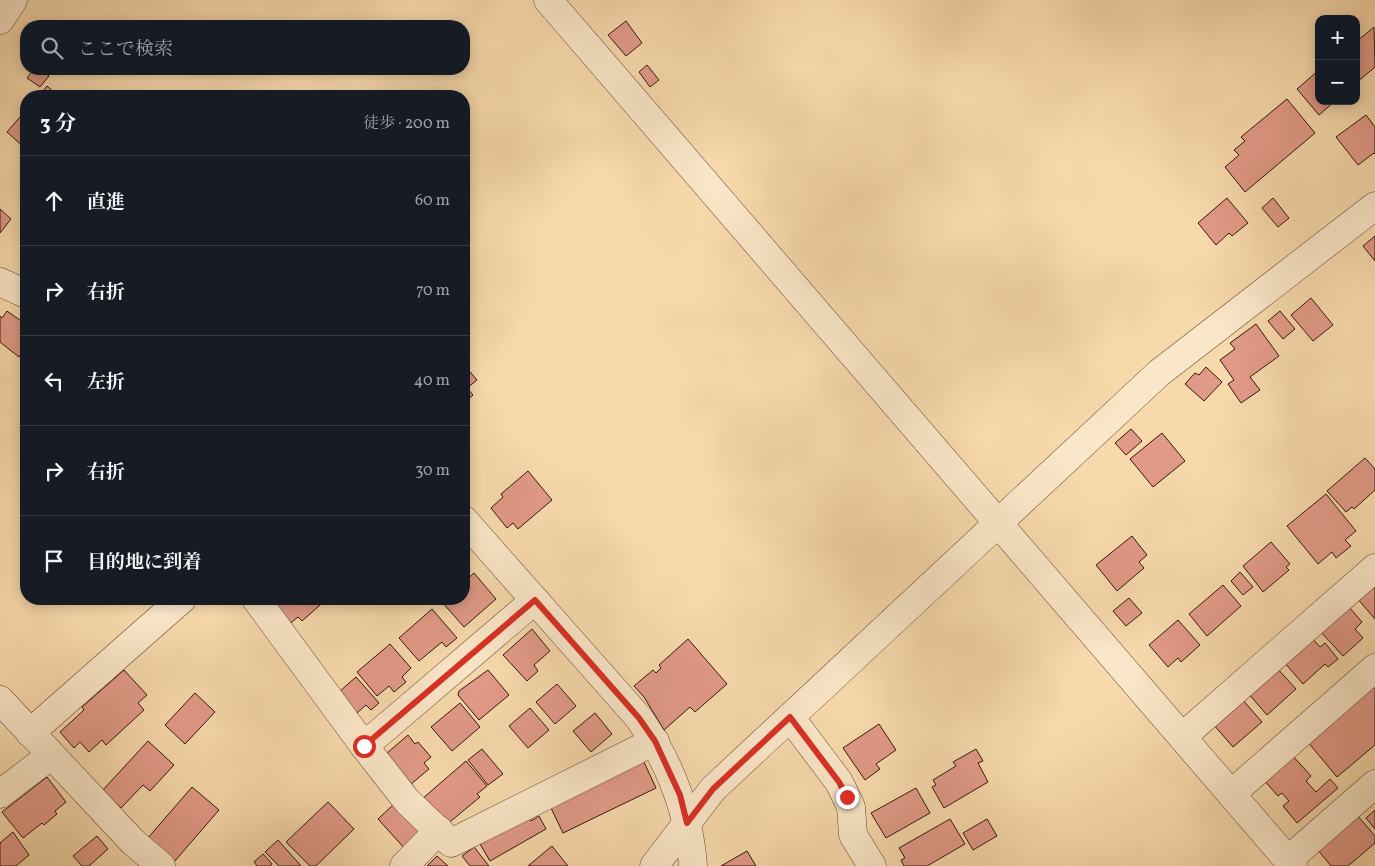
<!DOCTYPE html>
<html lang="ja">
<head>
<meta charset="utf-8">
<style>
  :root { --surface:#171b24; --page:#242831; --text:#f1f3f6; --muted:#9ea1a6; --line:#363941 }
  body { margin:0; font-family:Vollkorn,"Noto Serif JP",serif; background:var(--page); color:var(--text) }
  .controls { position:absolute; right:15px; top:15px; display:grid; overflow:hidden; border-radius:10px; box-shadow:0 2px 12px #0003 }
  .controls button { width:45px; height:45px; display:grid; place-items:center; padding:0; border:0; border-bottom:1px solid var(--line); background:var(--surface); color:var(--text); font:25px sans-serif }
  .stop { position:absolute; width:15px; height:15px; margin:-11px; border:4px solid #d93025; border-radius:50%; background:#fff }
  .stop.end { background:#d93025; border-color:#fff; box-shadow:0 1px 5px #0008 }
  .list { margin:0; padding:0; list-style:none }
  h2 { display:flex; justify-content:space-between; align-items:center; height:65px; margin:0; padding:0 20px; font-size:21px }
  h2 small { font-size:16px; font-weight:400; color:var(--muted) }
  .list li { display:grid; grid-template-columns:32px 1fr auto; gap:15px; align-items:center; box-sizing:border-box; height:90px; padding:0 20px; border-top:1px solid var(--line) }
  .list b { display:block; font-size:19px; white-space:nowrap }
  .list em { font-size:16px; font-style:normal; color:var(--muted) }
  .icon { flex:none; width:28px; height:28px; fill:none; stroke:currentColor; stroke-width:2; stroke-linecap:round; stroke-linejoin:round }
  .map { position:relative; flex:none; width:1375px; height:866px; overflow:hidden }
  .search { position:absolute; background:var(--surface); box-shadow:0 2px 12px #0003; left:20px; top:20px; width:450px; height:55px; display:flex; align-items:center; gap:12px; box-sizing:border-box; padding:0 18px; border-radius:20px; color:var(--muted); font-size:19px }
  .panel { position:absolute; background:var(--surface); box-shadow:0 2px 12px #0003; left:20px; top:90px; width:450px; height:515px; border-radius:20px }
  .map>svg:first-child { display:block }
  .building { fill:#e19a88; stroke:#33170a }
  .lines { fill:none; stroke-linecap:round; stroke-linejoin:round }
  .minor-casing { stroke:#644832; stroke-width:29 }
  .minor { stroke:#fae6c8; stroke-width:28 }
  .route { stroke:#d93025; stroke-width:6 }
</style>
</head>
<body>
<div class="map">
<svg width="1375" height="866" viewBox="0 0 1375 866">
  <rect width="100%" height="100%" fill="#f7d9ab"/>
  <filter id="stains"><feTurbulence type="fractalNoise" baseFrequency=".004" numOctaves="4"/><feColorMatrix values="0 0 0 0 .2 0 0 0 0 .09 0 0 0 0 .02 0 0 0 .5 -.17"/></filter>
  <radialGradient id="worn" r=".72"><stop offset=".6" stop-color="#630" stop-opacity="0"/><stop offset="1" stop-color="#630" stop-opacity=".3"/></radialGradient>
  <g class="building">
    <path d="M626,21l16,22 -16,13 -18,-21z"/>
    <path d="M1374,27l1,40 -19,16v-41z"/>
    <path d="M647,65l12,15 -9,7 -11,-15z"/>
    <path d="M34,69h5l10,7 -9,11 -13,-9z"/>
    <path d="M1319,70v31h16l-16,14 -22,-26z"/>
    <path d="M47,86l11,10h-19z"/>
    <path d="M1287,99l28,34 -70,59 -20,-25 14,-12 -5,-5 11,-9 -4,-4z"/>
    <path d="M26,110v39l-19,-17z"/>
    <path d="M1366,115l9,12v27l-1,-1 -16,12 -22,-28z"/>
    <path d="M1227,198l21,25 -16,13 -3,-3 -13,12 -18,-22z"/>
    <path d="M1273,198l16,20 -11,9 -16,-19z"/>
    <path d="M0,209l11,10 -11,14z"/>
    <path d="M1375,236v25l-12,-15z"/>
    <path d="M1311,298l22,27 -20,16 -22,-26z"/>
    <path d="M7,311l17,12 2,-4v28l-7,10 -19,-15v-26l2,2z"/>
    <path d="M1280,311l15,18 -12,10 -15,-18z"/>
    <path d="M1256,324l23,32 -29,21 10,13 -19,13 -13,-19 6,-4 -14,-20 15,-11 -5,-6z"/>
    <path d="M464,365l13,15 -10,8 6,7 -9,8z"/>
    <path d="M1206,367l16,15 -18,19 -19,-17 10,-11 4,2z"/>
    <path d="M1131,429l11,12 -16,14 -11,-12z"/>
    <path d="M1162,433l23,28 -32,26 -23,-28z"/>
    <path d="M1365,458l10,11v21l-21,19 -2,-2 -6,5 -19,-21z"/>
    <path d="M528,471l24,29 -34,29 -5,-6 -6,5 -16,-20 12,-11 -2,-3z"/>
    <path d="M1326,494l30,37 -11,9 6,6 -15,12 -4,-6 -14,12 -31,-38z"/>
    <path d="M1132,536l15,19 -8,7 5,6 -27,23 -21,-26z"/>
    <path d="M1271,542l19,22 -4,3 3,3 -26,22 -20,-26z"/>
    <path d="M1240,572l13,15 -10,8 -12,-14z"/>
    <path d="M474,573l22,26 -32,28 -23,-26 3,-2h20v-17z"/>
    <path d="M1375,583v36l-18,-21z"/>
    <path d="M1223,585l18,21 -34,30 -18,-22z"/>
    <path d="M1129,598l13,15 -16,13 -13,-15z"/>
    <path d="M277,599h50l-25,22 -4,-4 -10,8 -18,-20z"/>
    <path d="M1348,606l14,16 -7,7 8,9 -20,18 -23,-25z"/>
    <path d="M432,609l25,29 -11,9 -4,-5 -23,19 -20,-23z"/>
    <path d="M1178,620l22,25 -19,17 -3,-4 -10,9 -19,-22z"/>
    <path d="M532,629l18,22 -16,14 4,6 -11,10 -24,-26z"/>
    <path d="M1312,638l8,9 5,-4 13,16 -10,8 -3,-3 -22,20 -19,-22z"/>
    <path d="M688,639l39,45 -32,28 -5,-5 -26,23 -20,-33 -10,-11 19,-16 3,3 5,-5 -2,-3z"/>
    <path d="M390,644l21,24 -9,9 4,5 -12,10 -5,-6 -12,10 -20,-24z"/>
    <path d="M1276,667l20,22 -29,26 -20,-23z"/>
    <path d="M124,670l23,25 -9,8 6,7 -38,35 -4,-5 -13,12 -9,-10 -6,6 -14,-16 24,-22 -2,-3z"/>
    <path d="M488,670l21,25 -30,25 -21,-25 1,-4z"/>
    <path d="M356,677l23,26 -8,7 -5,-5 -9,8 -18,-21z"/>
    <path d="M1375,683v62l-38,32 -30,-36z"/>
    <path d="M557,684l19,22 -21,18 -19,-22z"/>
    <path d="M195,693l20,19 -30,32 -20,-19z"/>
    <path d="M1242,699l20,23 -29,25 -20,-23z"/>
    <path d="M460,703l20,24 -28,24 -21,-24z"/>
    <path d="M530,708l19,22 -21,18 -19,-22z"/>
    <path d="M595,713l17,21 -21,18 -18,-21z"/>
    <path d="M879,724l17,26 -20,14 4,5 -15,11 -22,-32z"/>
    <path d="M408,735l7,9 3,-2 13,15 -7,6 5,6 -19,16 -31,-25z"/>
    <path d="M148,741l26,24 -24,26 -7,-6 -22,23 -19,-17z"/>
    <path d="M482,749l21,25 -15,11 -20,-25z"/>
    <path d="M976,749l7,12 -5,2 10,19 -44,26 -12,-21 4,-2 -3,-5 23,-14 -3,-4z"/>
    <path d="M1291,754l20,22 -5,5 10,11 14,-13 8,9 -41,35 -14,-17 6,-5 -7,-8 -4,3 -16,-18z"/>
    <path d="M643,760l13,28 -93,45 -13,-27z"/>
    <path d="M466,761l21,25 -10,8 3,3 -35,29 -23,-27z"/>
    <path d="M47,777l19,25 -11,9 2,3 -13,11 -2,-2 -19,15 -21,-26z"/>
    <path d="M192,787l27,23 -45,52 -27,-23z"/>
    <path d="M916,788l14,25 -44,25 -15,-25z"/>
    <path d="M328,802l26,27 -38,37h-6l-24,-24z"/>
    <path d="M394,804l29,30 -17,16 -28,-31z"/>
    <path d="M1375,810v19l-9,-11z"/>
    <path d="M1357,815l18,21v7l-27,23h-17l-14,-17z"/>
    <path d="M539,816l7,13 -56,32 -10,-17 48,-27 3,4z"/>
    <path d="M950,819l15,25 -38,22h-23l-3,-6 4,-2 -6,-10z"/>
    <path d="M987,819l10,17 -24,14 -10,-17z"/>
    <path d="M13,832l16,23 -13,11h-16v-23z"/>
    <path d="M97,836l11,13 -19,17h-7l-9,-10z"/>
    <path d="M278,840l23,26h-22l-14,-14z"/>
    <path d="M552,846l16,20h-40z"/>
    <path d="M474,847l15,19h-19l-8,-10z"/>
    <path d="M747,851l9,15h-35z"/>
    <path d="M263,854l9,10 -2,2h-13l-3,-4z"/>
    <path d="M437,856l11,10h-21z"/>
  </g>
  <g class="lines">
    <defs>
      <g id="minor">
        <path d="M548,0l745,866"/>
        <path d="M0,20l13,-20"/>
        <path d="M0,282l26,12"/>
        <path d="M464,520l175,198c31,45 50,93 54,148"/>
        <path d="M256,599l108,147 171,-146"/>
        <path d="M0,700l133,142 28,24"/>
        <path d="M790,717l49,65 12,25 2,28 19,31"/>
        <path d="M30,733l152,-134"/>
        <path d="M1182,737l193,-169"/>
        <path d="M364,746l43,55 44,42 204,-102"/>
        <path d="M0,794l50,-38"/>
        <path d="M1231,794l144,-126"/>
        <path d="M1288,860l87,-76"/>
        <path d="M404,866l35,-36"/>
        <path d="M654,866l59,-77 446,-416 216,-167"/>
      </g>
    </defs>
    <use href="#minor" class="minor-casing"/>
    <use href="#minor" class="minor"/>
  </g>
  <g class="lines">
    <path class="route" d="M364,746l171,-146 104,118 16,23 25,54 7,28 26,-34 77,-72 49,65 8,15"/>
  </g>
  <rect width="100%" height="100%" filter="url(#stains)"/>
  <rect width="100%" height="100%" fill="url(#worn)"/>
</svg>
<div class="controls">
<button>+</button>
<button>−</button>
</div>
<div class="stop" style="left:364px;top:746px"></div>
<div class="stop end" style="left:847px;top:797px"></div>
<div class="search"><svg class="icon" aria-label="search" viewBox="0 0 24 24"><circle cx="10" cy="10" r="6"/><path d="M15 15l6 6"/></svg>ここで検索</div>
<section class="panel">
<h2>3 分<small>徒歩 · 200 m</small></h2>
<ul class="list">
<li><svg class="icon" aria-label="ahead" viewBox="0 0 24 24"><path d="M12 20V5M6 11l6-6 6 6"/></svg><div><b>直進</b></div><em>60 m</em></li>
<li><svg class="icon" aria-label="right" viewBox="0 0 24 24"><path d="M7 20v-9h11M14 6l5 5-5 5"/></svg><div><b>右折</b></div><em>70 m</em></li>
<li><svg class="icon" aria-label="left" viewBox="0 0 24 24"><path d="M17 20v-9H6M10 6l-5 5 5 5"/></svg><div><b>左折</b></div><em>40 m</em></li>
<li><svg class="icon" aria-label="right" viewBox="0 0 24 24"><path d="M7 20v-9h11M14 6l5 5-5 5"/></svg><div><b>右折</b></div><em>30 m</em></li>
<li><svg class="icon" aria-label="arrive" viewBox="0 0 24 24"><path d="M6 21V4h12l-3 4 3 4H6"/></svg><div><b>目的地に到着</b></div></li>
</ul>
</section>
</div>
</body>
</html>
